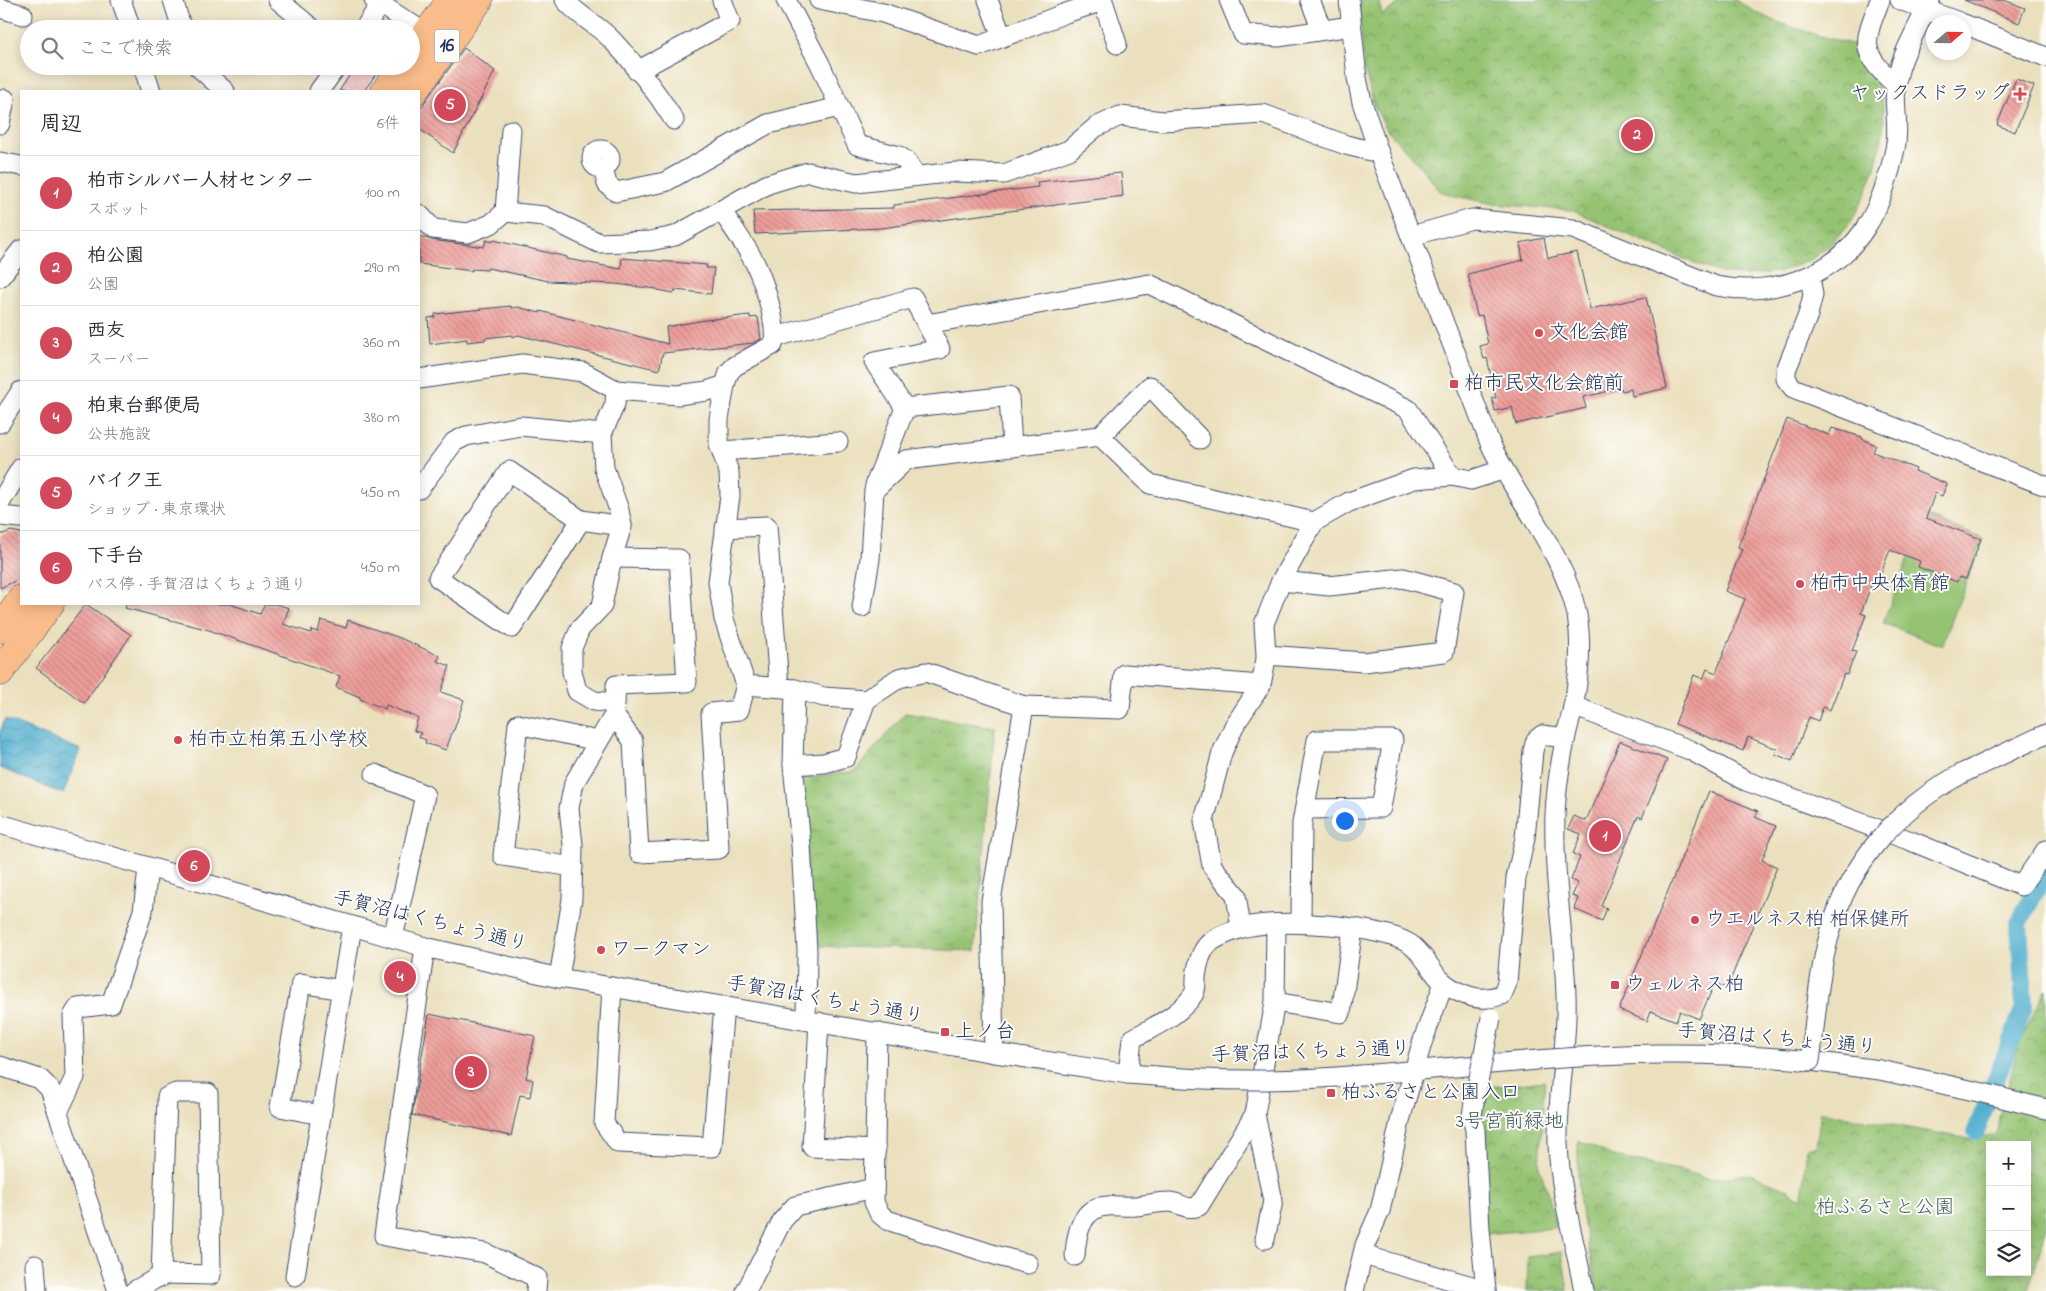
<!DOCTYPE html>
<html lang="ja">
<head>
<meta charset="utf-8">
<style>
  :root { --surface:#fff; --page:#f7f7f7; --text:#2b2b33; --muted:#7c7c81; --line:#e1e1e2; --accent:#d1495b }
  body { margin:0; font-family:"Indie Flower","Klee One",sans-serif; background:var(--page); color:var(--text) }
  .controls { position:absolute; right:15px; bottom:15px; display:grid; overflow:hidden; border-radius:0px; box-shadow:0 2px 12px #0003 }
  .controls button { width:45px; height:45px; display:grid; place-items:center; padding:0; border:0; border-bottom:1px solid var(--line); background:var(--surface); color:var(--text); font:25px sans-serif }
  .compass { position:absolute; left:1926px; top:15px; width:45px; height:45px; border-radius:50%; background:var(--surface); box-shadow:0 2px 12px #0003; rotate:70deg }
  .you { position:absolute; left:1344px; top:820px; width:18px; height:18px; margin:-12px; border:4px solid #fff; border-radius:50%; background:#1a73e8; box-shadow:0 0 0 8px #1a73e833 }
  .badge { display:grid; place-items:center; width:32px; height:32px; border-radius:50%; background:var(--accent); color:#fff; font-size:16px; font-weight:700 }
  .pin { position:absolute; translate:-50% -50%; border:2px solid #fff; box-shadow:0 1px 5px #0006 }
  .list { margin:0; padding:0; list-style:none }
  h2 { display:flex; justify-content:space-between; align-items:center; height:65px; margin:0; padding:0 20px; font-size:21px }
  h2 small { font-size:16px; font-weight:400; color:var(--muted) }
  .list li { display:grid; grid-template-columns:32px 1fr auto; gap:15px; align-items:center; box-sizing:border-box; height:75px; padding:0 20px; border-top:1px solid var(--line) }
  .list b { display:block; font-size:19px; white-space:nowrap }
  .list p { margin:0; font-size:16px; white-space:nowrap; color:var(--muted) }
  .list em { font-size:16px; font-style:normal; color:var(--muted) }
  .icon { flex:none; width:28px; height:28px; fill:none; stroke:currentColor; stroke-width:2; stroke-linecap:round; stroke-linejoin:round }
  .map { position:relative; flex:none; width:2046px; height:1291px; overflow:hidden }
  .search { position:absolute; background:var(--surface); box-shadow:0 2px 12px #0003; left:20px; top:20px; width:400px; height:55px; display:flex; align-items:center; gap:12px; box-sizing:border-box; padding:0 18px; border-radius:28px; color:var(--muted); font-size:19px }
  .panel { position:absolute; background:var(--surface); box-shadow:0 2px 12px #0003; left:20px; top:90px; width:400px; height:515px; border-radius:0px }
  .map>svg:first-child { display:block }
  .grass { fill:url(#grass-tufts); stroke:#587968 }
  .park { fill:url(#park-crowns); stroke:#587968; fill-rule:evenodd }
  .pitch { fill:#95c372; stroke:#587968 }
  .water { fill:url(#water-waves); stroke:#366e96 }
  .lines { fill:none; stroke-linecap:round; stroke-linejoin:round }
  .canal { stroke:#50aecf; stroke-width:18 }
  .building { fill:url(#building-back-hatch) }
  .minor-casing { stroke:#3a4a6c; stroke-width:21 }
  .highway-casing { stroke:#3a4a6c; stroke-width:29 }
  .minor { stroke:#fff; stroke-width:19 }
  .highway { stroke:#f9bc8a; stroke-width:28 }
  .minor-bridge-casing { stroke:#3a4a6c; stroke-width:21; stroke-linecap:butt }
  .minor-bridge { stroke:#fff; stroke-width:19 }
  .poi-dot { fill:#d1495b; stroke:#fdfcf7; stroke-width:2 }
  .labels { text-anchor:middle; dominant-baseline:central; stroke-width:4; stroke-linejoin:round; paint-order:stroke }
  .shield { fill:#fdfcf7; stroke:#5f6c8c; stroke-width:1 }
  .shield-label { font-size:19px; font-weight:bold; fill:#1b2f5e }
  .poi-label { font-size:20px; fill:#1b2f5e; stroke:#fdfcf7; text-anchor:start }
  .street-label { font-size:20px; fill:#1b2f5e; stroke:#fdfcf7 }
  .park-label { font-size:20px; fill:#405b64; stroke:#fdfcf7 }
</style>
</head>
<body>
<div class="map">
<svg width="2046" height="1291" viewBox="0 0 2046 1291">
  <defs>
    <pattern id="grass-tufts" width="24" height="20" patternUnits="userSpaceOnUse" patternTransform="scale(1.25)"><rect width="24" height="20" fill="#95c372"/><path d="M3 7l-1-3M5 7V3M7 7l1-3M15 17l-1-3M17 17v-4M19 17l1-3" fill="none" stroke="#799f61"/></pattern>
    <pattern id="park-crowns" width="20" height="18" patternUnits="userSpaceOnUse" patternTransform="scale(1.25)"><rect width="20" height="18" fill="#95c372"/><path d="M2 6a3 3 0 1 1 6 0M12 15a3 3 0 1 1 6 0" fill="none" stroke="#799f61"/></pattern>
    <pattern id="water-waves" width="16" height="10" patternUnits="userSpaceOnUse" patternTransform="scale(1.25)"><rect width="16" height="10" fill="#50aecf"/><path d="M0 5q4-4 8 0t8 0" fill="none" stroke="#428eab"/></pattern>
    <pattern id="building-back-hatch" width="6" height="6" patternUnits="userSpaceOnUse" patternTransform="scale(1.25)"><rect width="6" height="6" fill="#ee9d99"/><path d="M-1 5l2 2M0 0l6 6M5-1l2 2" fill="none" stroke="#c08080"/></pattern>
  </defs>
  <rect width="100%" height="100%" fill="#fdfcf7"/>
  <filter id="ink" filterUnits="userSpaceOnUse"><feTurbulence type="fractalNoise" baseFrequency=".02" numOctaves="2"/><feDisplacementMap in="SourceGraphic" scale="10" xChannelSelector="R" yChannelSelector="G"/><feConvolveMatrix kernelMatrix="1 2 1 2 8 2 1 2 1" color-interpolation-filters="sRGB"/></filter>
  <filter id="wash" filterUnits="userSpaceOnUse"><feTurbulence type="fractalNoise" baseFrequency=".0096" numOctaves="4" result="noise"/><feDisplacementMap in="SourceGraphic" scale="20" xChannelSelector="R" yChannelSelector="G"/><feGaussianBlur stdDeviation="1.12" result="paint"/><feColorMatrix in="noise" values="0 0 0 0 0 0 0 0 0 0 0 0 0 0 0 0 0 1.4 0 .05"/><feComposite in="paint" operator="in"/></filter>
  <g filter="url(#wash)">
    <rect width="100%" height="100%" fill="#ebe0bd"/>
    <path class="grass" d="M905,713l90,14 -20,224 -165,-5 -7,-168 52,-7z"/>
    <g class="park">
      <path d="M1359,0h20l3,15 21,-14 8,-1h324c38,25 81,35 125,46l22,48 2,28 -2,18 -6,24 -12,33 -14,26 -21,23 -20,15 -31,11 -34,3 -23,-2 -20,-7 -130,-56 -77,-6 -39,-8 -15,-5 -20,-25 -33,-36 -13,-25 -10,-37z"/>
      <path d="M2046,989v242l-18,60h-431l-17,-87 -2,-31v-33l37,17 69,14 25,8 41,-5 39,16 5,6 8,1 5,-50h9l5,-35 149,27 26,-5 23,-91zM1990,1145h37v127h-37z"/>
      <path d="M1545,1081l-6,85 10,31 7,31 -72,6 -6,-113 9,-34z"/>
      <path d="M1562,1252l6,39h-41l1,-34z"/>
    </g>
    <path class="pitch" d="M1925,515l58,24 -41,107 -59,-23z"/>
    <path class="water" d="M5,719l76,31 -18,44 -63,-26v-37z"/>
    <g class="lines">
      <path class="canal" d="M1976,1131l48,-124 -5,-84 27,-52"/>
    </g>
    <g id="blocks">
      <g class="building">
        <path d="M1964,0h40l21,8 -6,15z"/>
        <path d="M464,48l31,23 -42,82 -34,-24v-19z"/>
        <path d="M356,66h10l10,8 -12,17h-25z"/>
        <path d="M2016,79l18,7 -19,46 -18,-7z"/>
        <path d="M1121,173l2,23 -242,32 -126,6 -2,-23 141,-3v-3l144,-18 -1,-5z"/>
        <path d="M419,236l13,4 52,7 2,-7 6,2 1,-2 74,17v2l54,10 1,-11 85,7 -1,3h8l-3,26 -36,-4 -1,3 -16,-3 -1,-1 -42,-5 -67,-3 -60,-13 -1,2 -15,-1v2l-53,-7z"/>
        <path d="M1544,238l4,20 29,-6 13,57 56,-12 21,91 -35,8 -1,-7 -9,2 -1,-3 -24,6 -14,3 3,11 -70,16 -4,-17 -17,4 -3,-13h4l-9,-40 -3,1 -4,-13 8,-2 -6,-29 -5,1 -9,-42 55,-14 -3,-17z"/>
        <path d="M511,306v2l7,-1 22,6v-2l128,33 -2,-17 39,-7 45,-5v3l8,-1 3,22 -8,4 -90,10 -4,17 -141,-35 -6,2v-2l-27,3v2l-18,2v-3l-37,5 -2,-26 7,-1v-3z"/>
        <path d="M1787,419l42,16 3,-7 30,9v2l14,6 -3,7 43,17 -1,2 32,13 -5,12 -7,-3 -9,25 55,21 -15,40 -7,-2 -2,5 -39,-15 2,-6 -30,-11 -14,35 -4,-2 -11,30 5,2 -14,36 4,1 -9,23 -3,-1 -14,36 -7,-3 -5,14 -9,-4 -17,44 -17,-7 2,-5 -29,-12 -5,14 -68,-27 19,-49 9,4 4,-10 9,4 29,-74 -20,-8 17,-42 -4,-2z"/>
        <path d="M11,531l10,2v42l-6,6 -15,7v-53z"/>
        <path d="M86,604l45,31 -47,68 -48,-35z"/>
        <path d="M126,604h104l30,10 5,-10h11l13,4 -6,16 28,9 1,-3 6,2 3,-12 25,8 2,-8 52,18 40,18 -3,5 13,5 -9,26 23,8 -10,30h-1l-7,20 -21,-7 1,-3 -7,-3 2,-4 -7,-2 4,-13 -32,-13 -1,4 -25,-10v-2l-24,-10 4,-11 -131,-46 -84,-22z"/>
        <path d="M1620,741l47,19 -25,58 -4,-2 -37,90 6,2 -5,13 -28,-12 4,-11 -6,-2 6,-13 -7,-3 9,-23 -7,-3 8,-20 -13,-5 6,-13 12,5z"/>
        <path d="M1709,791l49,20 -3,6 21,9 -14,34 15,7 -50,121 -12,-5 -16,36 -19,-8 -4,10 -25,-10 -4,10 -28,-11z"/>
        <path d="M429,1014l106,22 -9,42 7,2 -3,17 -10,-2 -9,41 -99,-21z"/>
      </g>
    </g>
  </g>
  <g filter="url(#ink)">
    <use href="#blocks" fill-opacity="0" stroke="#3a4a6c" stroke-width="1"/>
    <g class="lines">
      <defs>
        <g id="minor">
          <path d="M121,0l10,29"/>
          <path d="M173,0l9,29"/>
          <path d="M278,0l35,29"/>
          <path d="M374,0l62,40"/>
          <path d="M565,0c13,16 33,25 47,40 22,23 46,54 62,80"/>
          <path d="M786,0l34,64 37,81 42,11 7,5 10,15"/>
          <path d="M819,0l64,13 96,33 87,-33 37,-12 14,43"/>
          <path d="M988,0l14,37"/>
          <path d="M1229,0l14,34 35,3 73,-11"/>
          <path d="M1310,0l12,30"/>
          <path d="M1349,0l8,78 5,24 17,51 111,290c26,56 75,111 87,172 5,29 2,63 -4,92 -2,11 -6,22 -8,34 -5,24 -9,49 -10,74 -2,60 9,120 11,180 2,50 -9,99 -8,149 2,49 17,98 26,147"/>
          <path d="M1880,0c-17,43 -21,52 16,85"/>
          <path d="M1900,0l59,22"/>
          <path d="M0,8l23,7"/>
          <path d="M1964,24l82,33"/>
          <path d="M364,29l19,-29"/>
          <path d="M143,66l8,25"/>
          <path d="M197,66l28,25"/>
          <path d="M637,71l93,-50 -8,-21"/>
          <path d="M319,91l18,-25"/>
          <path d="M0,124l5,-25"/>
          <circle cx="601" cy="159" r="9"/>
          <path d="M0,162l21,4"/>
          <path d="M603,169l4,15 9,8 49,-10 103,-58 71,-17"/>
          <path d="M721,210c10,15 21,30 30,46 11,18 28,70 22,89l-38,21 -6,6 -4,13"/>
          <path d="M505,212l6,-82"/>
          <path d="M419,214l14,15 35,4 23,-9 14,-12 39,4 55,27 51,-2 25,-5 93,-52 40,-12 48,11 100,-11 48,2 65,-24 27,-23 24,-11 43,5 100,-7 83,31 33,8"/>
          <path d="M1411,236l61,-17 101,10 143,57c57,11 118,-9 150,-59 14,-21 24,-53 29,-78 5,-21 -2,-43 1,-65 4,-29 23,-57 34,-84"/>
          <path d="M1810,276l3,19 -5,20 -22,55v9l7,9 253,98"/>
          <path d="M0,277l21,-27"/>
          <path d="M927,324l222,-40 259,125 44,67 19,4 31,-10"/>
          <path d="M776,337l137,-39 27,51 -66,13 31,46"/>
          <path d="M419,379l103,-15 61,8 33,18 62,5 29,-4 18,-6 -6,34v25l10,28 1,24 -12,86 6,37 22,66 49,4 29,8 42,3"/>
          <path d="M0,423l21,-32"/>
          <path d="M1100,436l50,-50 50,53"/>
          <path d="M722,451l116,-9"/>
          <path d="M875,485l30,-77 104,-12 3,51"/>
          <path d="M419,489l35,-47 12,-6 55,-10 81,8"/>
          <path d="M0,503l21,-35"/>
          <path d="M0,516l21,2"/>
          <path d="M581,520l-69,108 -74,-50 71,-107 72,49 41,6"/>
          <path d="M1314,522l35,-20 65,-23 38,-3"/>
          <path d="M725,528l42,-2 12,161"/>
          <path d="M612,558l67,1 8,123 -71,3 -1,18"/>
          <path d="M862,607l8,-48 4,-69 32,-30 194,-24 50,48 164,38 -33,59"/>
          <path d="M1261,685l5,-26v-4l-2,-31 17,-43 48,5 74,-8 51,14 -10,60 -80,10 -98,-7"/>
          <path d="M795,689l-2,76 8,80 6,105 -1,70"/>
          <path d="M1573,706l117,44 56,31 165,60 110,45 25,-36"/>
          <path d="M614,715l19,26 6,112 80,-4 -8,-136 28,-3 7,-25"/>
          <path d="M793,765l31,-2 22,-6 20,-57 33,-22 27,-6 98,34"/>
          <path d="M1963,773l83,-39"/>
          <path d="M375,774l50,21 -32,143"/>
          <path d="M0,824l425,123 134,31 435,75 134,21 28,2"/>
          <path d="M573,867l-70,-11 15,-132 80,17"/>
          <path d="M1301,922l1,-99 15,-83h76l-12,68 -76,1"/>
          <path d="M425,947l-41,289 101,17 52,25 -1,13"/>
          <path d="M559,978l13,-79 1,-54 -4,-37 5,-25 40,-68 1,-12 -21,-2 -17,-10 -5,-20v-23l8,-19 22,-23 10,-48 10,-32 -3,-16 -15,-42 -2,-34 13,-30 1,-14"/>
          <path d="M612,987l-8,136 14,20 94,4 12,-141"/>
          <path d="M1275,1002l66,11 12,-85"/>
          <path d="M819,1022l-7,125 64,3"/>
          <path d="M877,1032l-3,170 5,11 8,7 111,36 30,8"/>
          <path d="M994,1053l-3,-152 33,-195 96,3 4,-35 137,11 -27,41 -12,27 -18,68 8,45 24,29 5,33"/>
          <path d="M1810,1061l70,9 103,23 63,16"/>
          <path d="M0,1066l40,13 10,10 68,202"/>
          <path d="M1128,1074l4,-35c21,-12 47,-23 61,-44 3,-4 3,-12 3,-18 4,-32 13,-38 43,-48 34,-12 142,-4 171,15 12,8 18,21 27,32 11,13 34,24 50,22 5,0 10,-2 15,-3l5,-12 9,-105 9,-40 8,-87 3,-11 6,-5 23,3"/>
          <path d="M1362,1075l152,-13"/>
          <path d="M1474,1102l-2,14 3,14 5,99 6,62"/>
          <path d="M58,1112l17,-35 -2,-61 5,-8 33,-4 32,-93 5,-42"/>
          <path d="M1255,1114l18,87 -8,38"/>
          <path d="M321,1115l-41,-8 21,-124 41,7"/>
          <path d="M1363,1255l123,35"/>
          <path d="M1075,1256c1,-21 6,-49 32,-50 9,-1 18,1 28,0 11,-1 23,-4 35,-4 12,1 15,9 29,4l56,-92 20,-112 1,-78"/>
          <path d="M35,1265l2,26"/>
          <path d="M295,1276l57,-350"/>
          <path d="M134,1291l21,-12 13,-5 43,1 -3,-182h-32l-9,4 -6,180"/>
          <path d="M746,1291l36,-70 13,-15 79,-18"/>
          <path d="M1354,1291l11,-46 15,-34 21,-94 21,-74 22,-60"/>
        </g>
        <g id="highway">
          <path d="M411,55l40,-55"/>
          <path d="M385,91l18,-25"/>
          <path d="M414,91l65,-91"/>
          <path d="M0,629l21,-30"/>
          <path d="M0,672l50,-68"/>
        </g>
      </defs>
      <use href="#minor" class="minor-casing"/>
      <use href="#highway" class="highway-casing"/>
      <use href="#minor" class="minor"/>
      <use href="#highway" class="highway"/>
      <defs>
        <g id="minor-bridge">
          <path d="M1514,1062c101,-9 194,-12 296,-1 6,-42 8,-87 20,-128 19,-71 69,-126 133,-160"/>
          <path d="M1156,1076c69,6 138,5 206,-1"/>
          <path d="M1474,1102l17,-84"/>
        </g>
      </defs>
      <use href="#minor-bridge" class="minor-bridge-casing"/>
      <use href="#minor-bridge" class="minor-bridge"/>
    </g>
  </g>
  <g class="poi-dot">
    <path d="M2017.5 86.5h5v5h5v5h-5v5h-5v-5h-5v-5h5z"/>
    <circle cx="1539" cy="333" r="5"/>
    <rect x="1449" y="379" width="10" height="10" rx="2.5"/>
    <circle cx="1800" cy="584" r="5"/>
    <circle cx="178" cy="740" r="5"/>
    <circle cx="1695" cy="920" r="5"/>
    <circle cx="601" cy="950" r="5"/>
    <rect x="1610" y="980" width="10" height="10" rx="2.5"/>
    <rect x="940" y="1027" width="10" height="10" rx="2.5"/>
    <rect x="1326" y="1088" width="10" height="10" rx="2.5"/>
  </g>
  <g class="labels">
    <rect class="shield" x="434.5" y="29.5" width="25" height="33" rx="4"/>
    <g class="shield-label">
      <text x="447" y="46">16</text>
    </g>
    <g class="poi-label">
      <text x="2010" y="94" text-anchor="end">ヤックスドラッグ</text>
      <text x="1549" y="333">文化会館</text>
      <text x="1464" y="384">柏市民文化会館前</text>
      <text x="1810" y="584">柏市中央体育館</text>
      <text x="188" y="740">柏市立柏第五小学校</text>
      <text x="1705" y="920">ウエルネス柏 柏保健所</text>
      <text x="611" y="950">ワークマン</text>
      <text x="1625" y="985">ウェルネス柏</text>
      <text x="955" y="1032">上ノ台</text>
      <text x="1341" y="1093">柏ふるさと公園入口</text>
    </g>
    <g class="street-label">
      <text transform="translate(430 922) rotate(14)">手賀沼はくちょう通り</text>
      <text transform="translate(825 1001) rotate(10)">手賀沼はくちょう通り</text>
      <text transform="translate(1777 1040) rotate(5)">手賀沼はくちょう通り</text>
      <text transform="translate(1311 1053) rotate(-2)">手賀沼はくちょう通り</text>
    </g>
    <g class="park-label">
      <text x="1510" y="1122">3号宮前緑地</text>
      <text x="1885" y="1208">柏ふるさと公園</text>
    </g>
  </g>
</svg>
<div class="controls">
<button>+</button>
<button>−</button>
<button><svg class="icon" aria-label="layers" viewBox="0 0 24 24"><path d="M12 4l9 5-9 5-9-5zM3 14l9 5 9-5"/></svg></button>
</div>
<svg class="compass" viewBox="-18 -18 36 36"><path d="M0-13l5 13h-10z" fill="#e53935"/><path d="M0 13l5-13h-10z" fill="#7c7c81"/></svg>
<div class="you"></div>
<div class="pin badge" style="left:1605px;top:836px">1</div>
<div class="pin badge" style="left:1637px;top:135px">2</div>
<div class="pin badge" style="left:471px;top:1072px">3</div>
<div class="pin badge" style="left:400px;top:977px">4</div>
<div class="pin badge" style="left:450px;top:105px">5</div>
<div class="pin badge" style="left:194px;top:866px">6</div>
<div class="search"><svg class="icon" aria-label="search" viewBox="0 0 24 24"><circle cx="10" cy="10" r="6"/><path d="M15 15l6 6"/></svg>ここで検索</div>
<section class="panel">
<h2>周辺<small>6件</small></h2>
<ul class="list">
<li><span class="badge">1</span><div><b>柏市シルバー人材センター</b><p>スポット</p></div><em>100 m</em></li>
<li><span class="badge">2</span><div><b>柏公園</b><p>公園</p></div><em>290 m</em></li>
<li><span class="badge">3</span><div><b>西友</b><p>スーパー</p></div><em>360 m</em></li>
<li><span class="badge">4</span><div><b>柏東台郵便局</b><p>公共施設</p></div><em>380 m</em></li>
<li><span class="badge">5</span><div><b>バイク王</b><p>ショップ · 東京環状</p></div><em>450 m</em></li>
<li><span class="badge">6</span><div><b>下手台</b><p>バス停 · 手賀沼はくちょう通り</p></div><em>450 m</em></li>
</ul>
</section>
</div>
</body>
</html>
